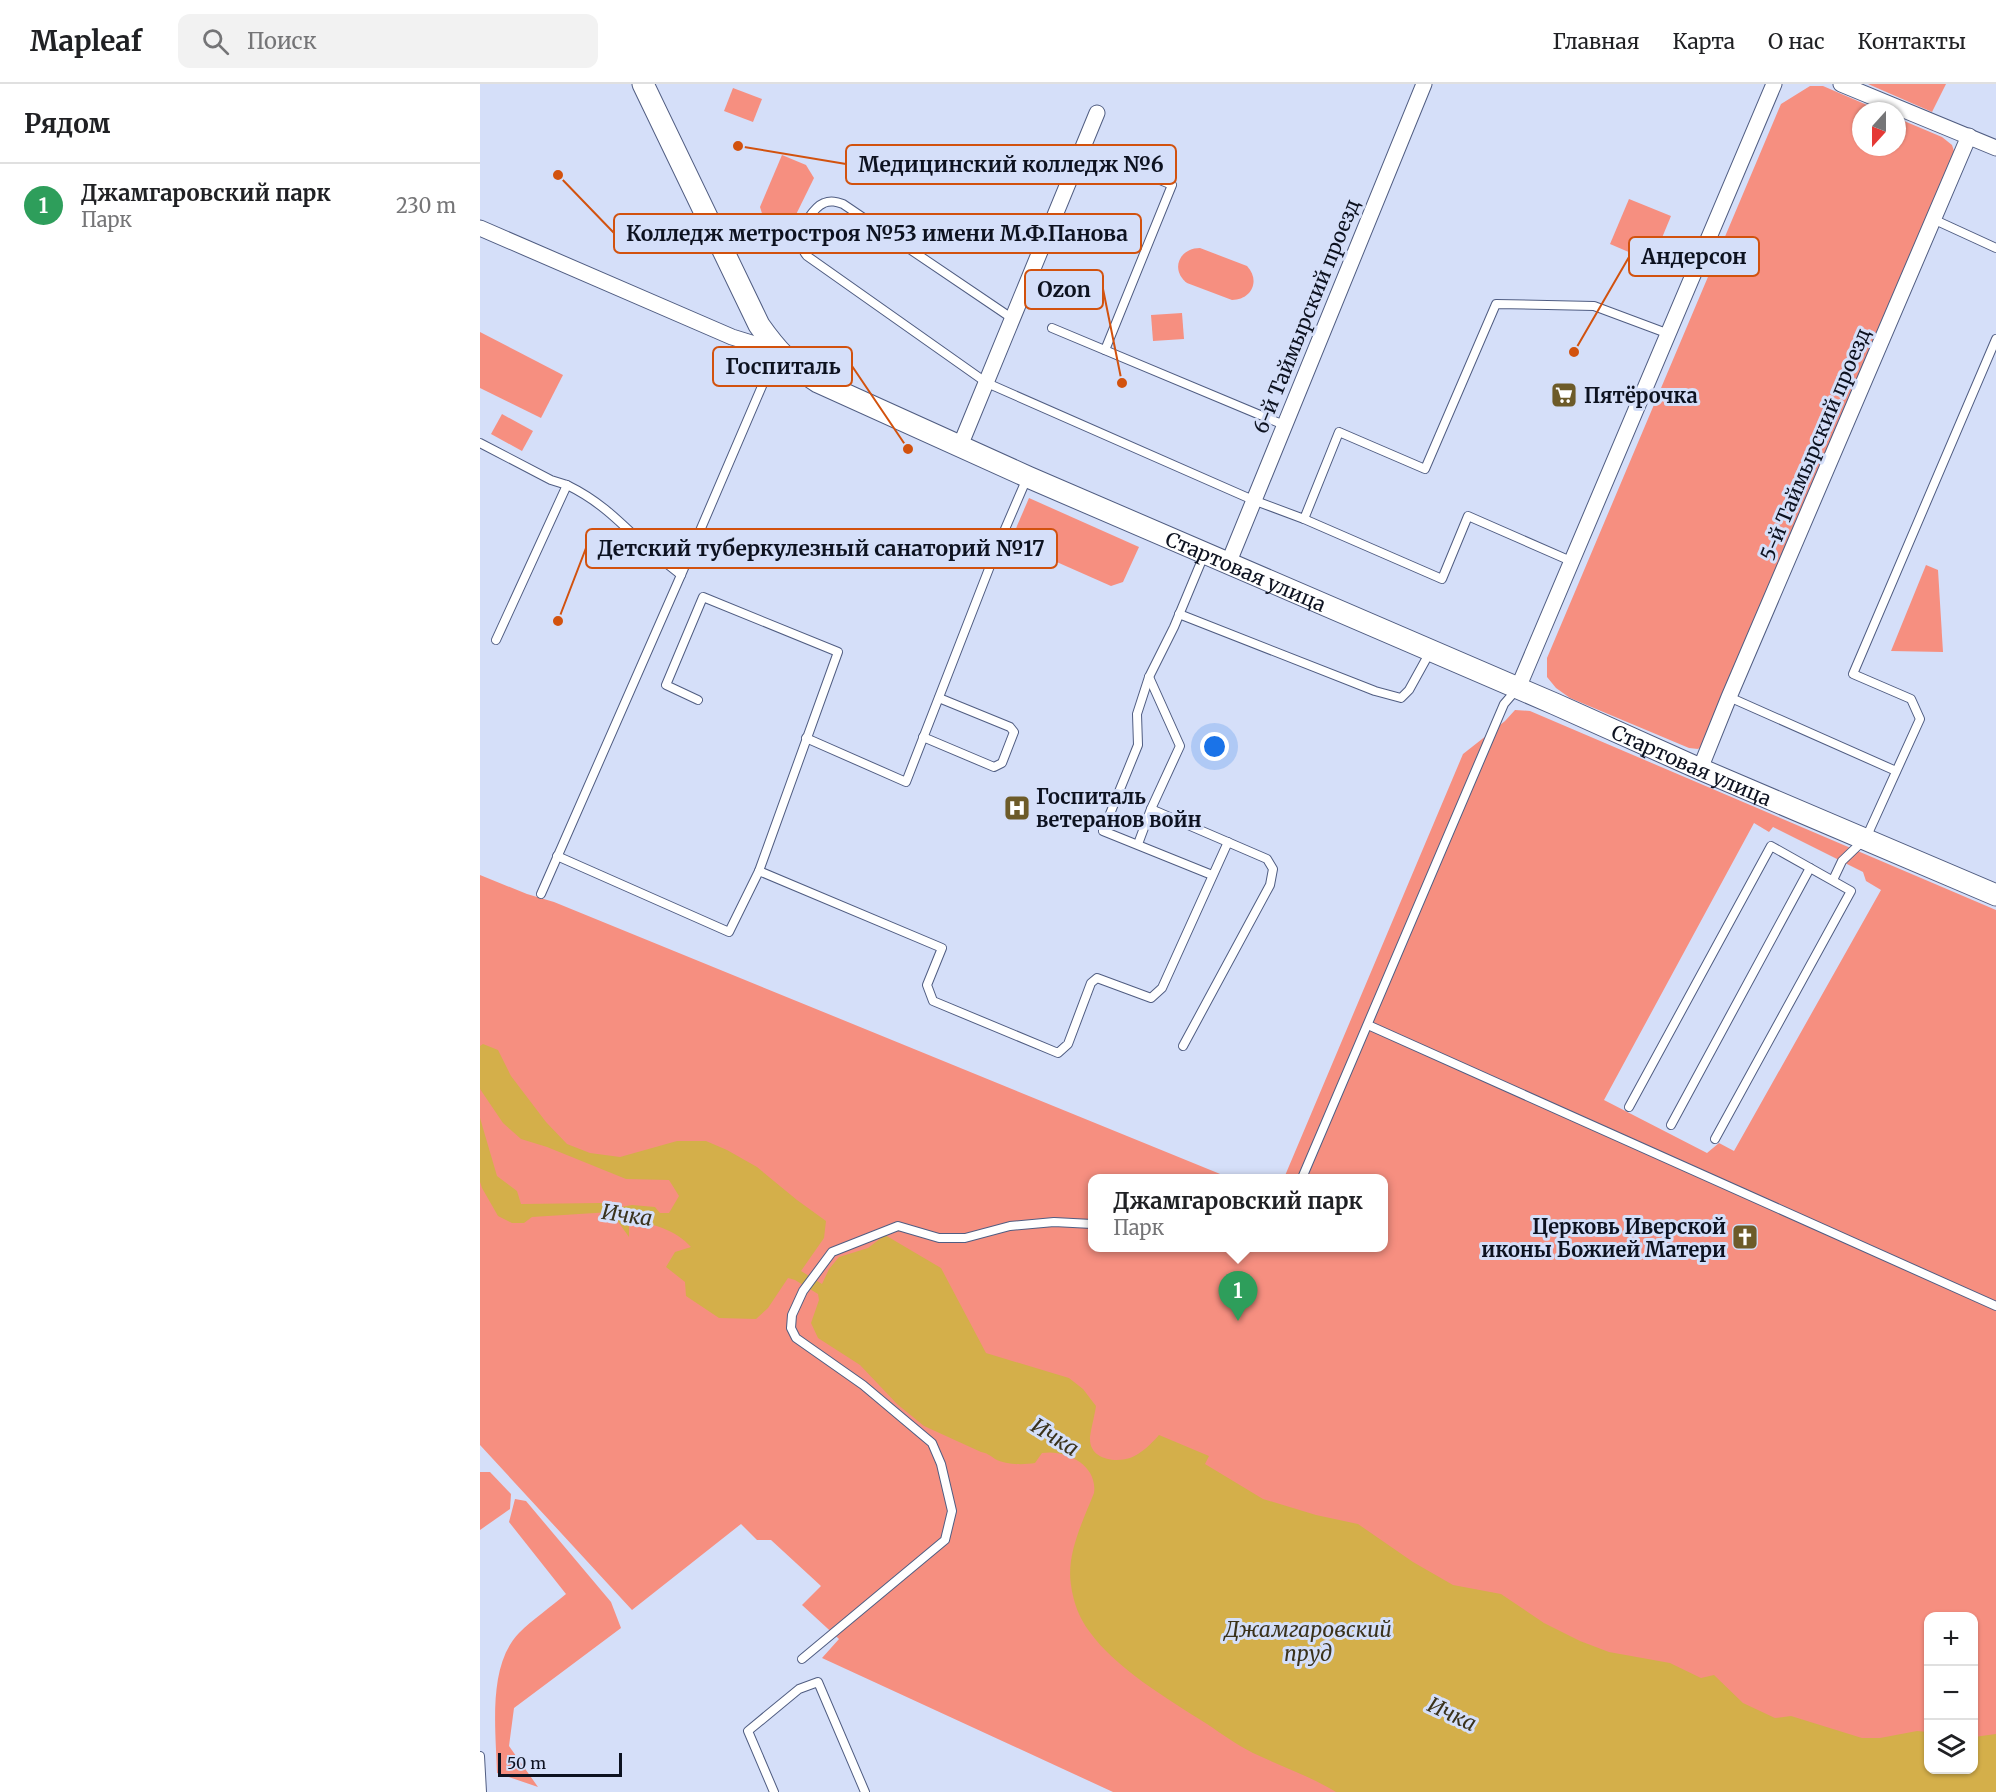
<!DOCTYPE html>
<html lang="ru">
<head>
<meta charset="utf-8">
<style>
  :root { --surface:#fff; --page:#f2f2f2; --text:#202124; --muted:#757577; --line:#e0e0e0; --accent:#6d5b29 }
  body { margin:0; font-family:Merriweather,serif; background:var(--page); color:var(--text) }
  .controls { position:absolute; right:18px; bottom:18px; display:grid; overflow:hidden; border-radius:12px; box-shadow:0 2px 4px #0004 }
  .controls button { width:54px; height:54px; display:grid; place-items:center; padding:0; border:0; border-bottom:2px solid var(--line); background:var(--surface); color:var(--text); font:30px sans-serif }
  .compass { position:absolute; left:1372px; top:18px; width:54px; height:54px; border-radius:50%; background:var(--surface); box-shadow:0 2px 4px #0004; rotate:201deg }
  .scale { position:absolute; left:18px; bottom:15px; width:124px; box-sizing:border-box; padding-left:6px; border:3px solid #0d1220; border-top:0; font-size:16px; line-height:21px; white-space:nowrap; color:#0d1220; -webkit-text-stroke:4px #d5dff9; paint-order:stroke }
  .you { position:absolute; left:735px; top:663px; width:21px; height:21px; margin:-15px; border:4px solid #fff; border-radius:50%; background:#1a73e8; box-shadow:0 0 0 9px #1a73e833 }
  .badge { display:grid; place-items:center; width:39px; height:39px; border-radius:50%; background:var(--accent); color:#fff; font-size:20px; font-weight:700 }
  .pin { position:absolute; translate:-50% -50px; filter:drop-shadow(0 2px 3px #0008) }
  .pin::after { content:''; position:absolute; top:32px; width:21px; height:18px; background:inherit; clip-path:polygon(0 0,100% 0,50% 100%) }
  .popup { position:absolute; left:608px; top:1090px; width:300px; height:78px; box-sizing:border-box; display:grid; place-content:center; border-radius:12px; background:var(--surface); filter:drop-shadow(0 2px 4px #0005); font-size:20px; white-space:nowrap; color:var(--muted) }
  .popup b { font-size:22px; color:var(--text) }
  .popup::after { content:''; position:absolute; left:50%; top:100%; margin-left:-12px; border:12px solid transparent; border-top-color:var(--surface) }
  .list { margin:0; padding:0; list-style:none }
  h2 { display:flex; justify-content:space-between; align-items:center; height:78px; margin:0; padding:0 24px; font-size:26px }
  h2 small { font-size:20px; font-weight:400; color:var(--muted) }
  .list li { display:grid; grid-template-columns:39px 1fr auto; gap:18px; align-items:center; box-sizing:border-box; height:84px; padding:0 24px; border-top:2px solid var(--line) }
  .list b { display:block; font-size:22px; white-space:nowrap }
  .list p { margin:0; font-size:20px; white-space:nowrap; color:var(--muted) }
  .list em { font-size:20px; font-style:normal; color:var(--muted) }
  .icon { flex:none; width:33px; height:33px; fill:none; stroke:currentColor; stroke-width:2; stroke-linecap:round; stroke-linejoin:round }
  .map { position:relative; flex:none; width:1516px; height:1708px; overflow:hidden }
  header { display:flex; align-items:center; gap:36px; box-sizing:border-box; height:84px; padding:0 30px; background:var(--surface); border-bottom:2px solid var(--line) }
  header strong { font-size:28px }
  nav { display:flex; gap:33px; margin-inline-start:auto; font-size:21px }
  .search { width:420px; height:54px; background:var(--page); display:flex; align-items:center; gap:15px; box-sizing:border-box; padding:0 21px; border-radius:12px; color:var(--muted); font-size:22px }
  main { display:flex }
  aside { flex:1; background:var(--surface) }
  .map>svg:first-child { display:block }
  .green { fill:#f68f80; fill-rule:evenodd }
  .water { fill:#d4af4a }
  .lines { fill:none; stroke-linecap:round; stroke-linejoin:round }
  .lane-casing { stroke:#505d82; stroke-width:10 }
  .street-casing { stroke:#505d82; stroke-width:17 }
  .secondary-casing { stroke:#505d82; stroke-width:23 }
  .lane { stroke:#fff; stroke-width:8 }
  .street { stroke:#fff; stroke-width:15 }
  .secondary { stroke:#fff; stroke-width:21 }
  .labels { text-anchor:middle; dominant-baseline:central; stroke-width:6; stroke-linejoin:round; paint-order:stroke }
  .street-label { font-size:20px; fill:#0d1220; stroke:#d5dff9 }
  .poi-label { font-size:20px; font-weight:bold; fill:#0d1220; stroke:#d5dff9; text-anchor:start }
  .water-label { font-size:21px; font-style:italic; fill:#3a321c; stroke:#d5dff9 }
  .leader { fill:none; stroke:#d2520e; stroke-width:2 }
  .callout-dot { fill:#d2520e; stroke:#d5dff9; stroke-width:2 }
  .callout { fill:#d5dff9; stroke:#d2520e; stroke-width:2 }
  .callout-label { font-size:21px; text-anchor:middle; font-weight:bold; fill:#0d1220 }
</style>
</head>
<body>
<header>
<strong>Mapleaf</strong>
<div class="search"><svg class="icon" aria-label="search" viewBox="0 0 24 24"><circle cx="10" cy="10" r="6"/><path d="M15 15l6 6"/></svg>Поиск</div>
<nav><a>Главная</a><a>Карта</a><a>О нас</a><a>Контакты</a></nav>
</header>
<main>
<aside>
<h2>Рядом<small></small></h2>
<ul class="list">
<li><span class="badge" style="background:#2e9e5b">1</span><div><b>Джамгаровский парк</b><p>Парк</p></div><em>230 m</em></li>
</ul>
</aside>
<div class="map">
<svg width="1516" height="1708" viewBox="0 0 1516 1708">
  <rect width="100%" height="100%" fill="#d5dff9"/>
  <g class="green">
    <path d="M1388,0h78l-14,28z"/>
    <path d="M1330,2h13l58,25h-20v36h36v-29l45,19 10,8 3,9 -251,590 -6,5 -9,-1 -119,-50 -14,-10 -9,-11v-19l234,-554z"/>
    <path d="M253,4l29,11 -9,23 -29,-11z"/>
    <path d="M302,71l24,10 8,13 -30,61 -18,-13 -6,-19z"/>
    <path d="M1149,115l42,17 -19,46 -42,-18z"/>
    <path d="M720,164l47,18c14,15 4,34 -15,34l-45,-17c-17,-13 -8,-35 13,-35z"/>
    <path d="M702,229l2,26 -31,2 -2,-26z"/>
    <path d="M0,248l83,43 -22,43 -61,-30z"/>
    <path d="M22,330l31,17 -11,20 -31,-17z"/>
    <path d="M549,414l110,49 -16,35 -12,4 -95,-42 -2,-11z"/>
    <path d="M1446,481l12,5 5,82 -52,-1z"/>
    <path d="M1035,626l15,1 466,199v882h-883l-291,-134 17,-19 -37,-34 19,-19 -50,-46h-14l-16,-16 -109,86 -152,-165v-570l47,19 27,8 676,276h-138v70h291v-70h-99l179,-424 42,-33zM1274,739l15,9 4,-5 90,45 3,9 15,9 -147,261 -15,-8 -12,10 -103,-53zM1448,1532h46v154h-46z"/>
    <path d="M0,1388h10l21,22 -1,15 -30,21z"/>
    <path d="M35,1415l11,2 85,101 10,26 -107,80 -5,38 29,41 -41,-14c-1,-42 -10,-107 22,-140 14,-14 32,-26 47,-39l-57,-72z"/>
  </g>
  <path class="water" d="M3,960l15,6 13,26 35,46 21,22 23,9 30,4 57,-16h29l21,9 30,17 40,33 29,21 -2,17 -23,33 21,13 7,-15 10,-12 29,-9 17,-13 56,33 45,85 83,25 14,11 13,17c-1,8 -6,27 -6,33 0,20 24,24 40,19 11,-4 21,-14 29,-23l50,21 -4,8 58,35 53,16 42,9 55,38 40,23 48,9 43,29 36,18 29,11 61,11 31,15 13,-3 29,28 32,15 16,-2 71,22h18l37,-7 11,1v38h46v-33l22,-3v58h-660c-26,-16 -56,-26 -83,-39 -16,-8 -31,-19 -46,-29 -39,-25 -91,-55 -118,-93 -10,-13 -16,-30 -18,-46 -5,-31 12,-64 23,-92 4,-28 -28,-44 -52,-40l-7,10c-12,2 -29,2 -40,-4 -6,-4 -8,-6 -14,-7l-57,-26 -27,-22 -37,-39 -42,-27 -7,-15 8,-23 -1,-6 -23,-14 -7,-2 -20,30 -12,11 -37,-1 -33,-22 -1,-14 -19,-15 9,-15 16,-5c-15,-17 -39,-24 -62,-27v17l-18,-25 -79,5 -8,6h-12l-14,-7 -16,-28 -2,-6v-64l17,58 20,15 4,13 80,-1 14,5 17,-3 23,2 5,6h9l10,-17 -10,-16 -43,-1 -79,-32 -26,-8 -18,-16 -23,-34v-43z"/>
  <g class="lines">
    <defs>
      <g id="lane">
        <path d="M603,64l89,37 -67,165"/>
        <path d="M1455,136l61,28"/>
        <path d="M533,235l-170,-115c-6,-2 -12,-4 -19,-1 -10,4 -23,24 -24,35 0,8 3,13 7,18l180,127 266,117 51,19 35,-87 86,37 71,-165 98,2 75,28"/>
        <path d="M572,244l232,97"/>
        <path d="M0,359l71,37 16,5"/>
        <path d="M824,435l138,60 26,-63 105,46"/>
        <path d="M724,471l-30,72 -25,50 -12,37 1,31 -35,86 109,44"/>
        <path d="M699,530l196,77 26,7 8,-8 21,-38"/>
        <path d="M16,556l71,-155c31,15 50,34 74,57 12,12 27,22 40,33"/>
        <path d="M1249,613l167,74"/>
        <path d="M218,616l-32,-15 37,-88 135,55 -79,219 183,77 -15,37 6,16 125,52 10,-9 23,-61 6,-5 54,20 11,-10 66,-146"/>
        <path d="M443,653l71,30 8,-4 12,-31 -4,-5 -71,-29"/>
        <path d="M326,654l100,44 93,-239 28,-65"/>
        <path d="M671,725l116,50 6,10 -3,16 -87,161"/>
        <path d="M658,760l13,-35 29,-63 -31,-69"/>
        <path d="M77,772l172,76 30,-61"/>
        <path d="M1353,796l9,-19 24,-23 54,-119 -9,-20 -58,-25 143,-335"/>
        <path d="M61,810l140,-319 96,-224"/>
        <path d="M888,941l628,281"/>
        <path d="M1149,1023l142,-261 80,45 -136,248"/>
        <path d="M1191,1041l139,-257"/>
        <path d="M822,1094l202,-474 13,-15"/>
        <path d="M322,1575l143,-119 7,-29 -11,-47 -9,-21 -69,-58 -67,-47 -5,-10 1,-13 11,-24 29,-39 66,-26 41,12h26l45,-12 44,-4 38,2"/>
        <path d="M0,1672l2,36"/>
        <path d="M294,1708l-26,-61 51,-42 19,-7 47,110"/>
      </g>
      <g id="street">
        <path d="M1361,0l155,64"/>
        <path d="M0,144l252,109 45,14"/>
        <path d="M480,362l137,-333"/>
        <path d="M748,480l196,-480"/>
        <path d="M1038,604l256,-604"/>
        <path d="M1220,685l29,-72 240,-561"/>
      </g>
      <g id="secondary">
        <path id="s1" d="M163,0l116,241c19,27 31,39 59,57l210,95 527,227 145,65 296,126"/>
      </g>
    </defs>
    <use href="#lane" class="lane-casing"/>
    <use href="#street" class="street-casing"/>
    <use href="#secondary" class="secondary-casing"/>
    <use href="#lane" class="lane"/>
    <use href="#street" class="street"/>
    <use href="#secondary" class="secondary"/>
  </g>
  <defs>
    <symbol id="supermarket-square" viewBox="-11 -11 22 22"><rect x="-9" y="-9" width="18" height="18" rx="4" fill="#6d5b29" stroke="#d5dff9"/><path d="M-6-5.5h2.5l.6 2H6L4.5 2H-2.5L-4.4-4H-6ZM-1.5 3.2a1.3 1.3 0 1 0 .1 0ZM3 3.2a1.3 1.3 0 1 0 .1 0Z" fill="#fff"/></symbol>
    <symbol id="hospital-square" viewBox="-11 -11 22 22"><rect x="-9" y="-9" width="18" height="18" rx="4" fill="#6d5b29" stroke="#d5dff9"/><path d="M-5-5h3v3.5h4V-5h3V5h-3V1.5h-4V5h-3Z" fill="#fff"/></symbol>
    <symbol id="church-square" viewBox="-11 -11 22 22"><rect x="-9" y="-9" width="18" height="18" rx="4" fill="#6d5b29" stroke="#d5dff9"/><path d="M-1.2-6h2.4v3.5h3.3v2.4h-3.3V6h-2.4V-.1h-3.3v-2.4h3.3Z" fill="#fff"/></symbol>
  </defs>
  <g fill-rule="evenodd">
    <use href="#supermarket-square" x="1069" y="296" width="30" height="30"/>
    <use href="#hospital-square" x="522" y="709" width="30" height="30"/>
    <use href="#church-square" x="1250" y="1138" width="30" height="30"/>
  </g>
  <g class="labels">
    <g class="street-label">
      <text transform="translate(826 232) rotate(-68)">6-й Таймырский проезд</text>
      <text transform="translate(1335 360) rotate(-67)">5-й Таймырский проезд</text>
      <text stroke="none"><textPath href="#s1" startOffset="818">Стартовая улица</textPath></text>
      <text stroke="none"><textPath href="#s1" startOffset="1304">Стартовая улица</textPath></text>
    </g>
    <g class="poi-label">
      <text x="1104" y="311">Пятёрочка</text>
      <text x="556" y="712">Госпиталь<tspan x="556" dy="23">ветеранов войн</tspan></text>
      <text x="1246" y="1142" text-anchor="end">Церковь Иверской<tspan x="1246" dy="23">иконы Божией Матери</tspan></text>
    </g>
    <g class="water-label">
      <text transform="translate(147 1131) rotate(8)">Ичка</text>
      <text transform="translate(575 1353) rotate(32)">Ичка</text>
      <text x="828" y="1545">Джамгаровский<tspan x="828" dy="24">пруд</tspan></text>
      <text transform="translate(972 1630) rotate(25)">Ичка</text>
    </g>
  </g>
  <path class="leader" d="M258 62L366 80M78 91L134 149M1094 268L1149 173M642 299L623 205M428 365L372 282M78 537L106 464"/>
  <g class="callout-dot">
    <circle cx="258" cy="62" r="6"/>
    <circle cx="78" cy="91" r="6"/>
    <circle cx="1094" cy="268" r="6"/>
    <circle cx="642" cy="299" r="6"/>
    <circle cx="428" cy="365" r="6"/>
    <circle cx="78" cy="537" r="6"/>
  </g>
  <g class="callout">
    <rect x="366" y="61" width="330" height="39" rx="6"/>
    <rect x="134" y="130" width="527" height="39" rx="6"/>
    <rect x="1149" y="153" width="130" height="39" rx="6"/>
    <rect x="545" y="186" width="78" height="39" rx="6"/>
    <rect x="233" y="263" width="139" height="39" rx="6"/>
    <rect x="106" y="445" width="471" height="39" rx="6"/>
  </g>
  <g class="callout-label">
    <text x="531" y="88">Медицинский колледж №6</text>
    <text x="397" y="157">Колледж метростроя №53 имени М.Ф.Панова</text>
    <text x="1214" y="180">Андерсон</text>
    <text x="584" y="213">Ozon</text>
    <text x="303" y="290">Госпиталь</text>
    <text x="341" y="472">Детский туберкулезный санаторий №17</text>
  </g>
</svg>
<div class="controls">
<button>+</button>
<button>−</button>
<button><svg class="icon" aria-label="layers" viewBox="0 0 24 24"><path d="M12 4l9 5-9 5-9-5zM3 14l9 5 9-5"/></svg></button>
</div>
<svg class="compass" viewBox="-18 -18 36 36"><path d="M0-13l5 13h-10z" fill="#e53935"/><path d="M0 13l5-13h-10z" fill="#757577"/></svg>
<div class="scale">50 m</div>
<div class="you"></div>
<div class="pin badge" style="left:758px;top:1237px;background:#2e9e5b">1</div>
<div class="popup"><b>Джамгаровский парк</b>Парк</div>
</div>
</main>
</body>
</html>
